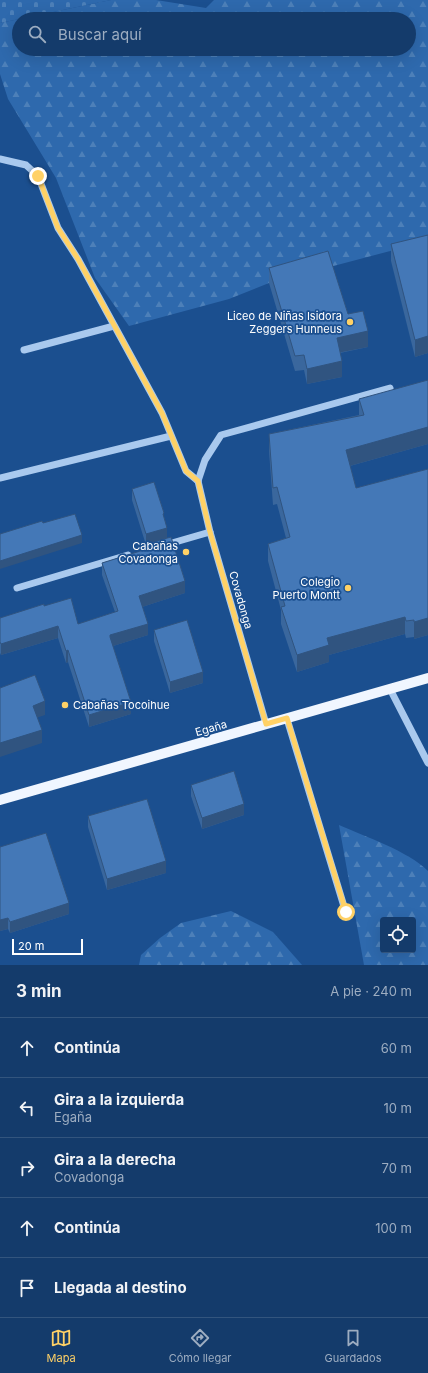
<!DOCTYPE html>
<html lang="es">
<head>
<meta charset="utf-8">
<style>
  :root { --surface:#143b6b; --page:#214673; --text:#f1f3f6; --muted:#9dadc1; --line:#33557e; --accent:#ffd166 }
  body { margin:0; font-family:Inter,sans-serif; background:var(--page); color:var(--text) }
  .controls { position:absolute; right:12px; bottom:12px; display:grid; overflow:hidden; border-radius:4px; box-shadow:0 4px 16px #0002 }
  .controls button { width:36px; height:36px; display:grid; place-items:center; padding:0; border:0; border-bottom:1px solid var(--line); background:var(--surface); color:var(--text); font:20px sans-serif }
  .scale { position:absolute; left:12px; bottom:10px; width:71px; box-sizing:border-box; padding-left:4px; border:2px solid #fff; border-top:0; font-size:11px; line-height:14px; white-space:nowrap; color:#fff; -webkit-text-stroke:3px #1b4f8f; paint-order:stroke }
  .stop { position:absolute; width:12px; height:12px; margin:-9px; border:3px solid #ffd166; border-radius:50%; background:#fff }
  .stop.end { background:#ffd166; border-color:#fff; box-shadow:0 1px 4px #0008 }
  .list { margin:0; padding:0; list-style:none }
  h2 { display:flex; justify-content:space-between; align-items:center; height:52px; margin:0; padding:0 16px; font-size:17px }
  h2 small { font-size:13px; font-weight:400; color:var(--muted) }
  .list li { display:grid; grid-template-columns:26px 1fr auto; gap:12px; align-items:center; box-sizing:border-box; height:60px; padding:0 16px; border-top:1px solid var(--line) }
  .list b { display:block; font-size:15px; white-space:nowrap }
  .list p { margin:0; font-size:13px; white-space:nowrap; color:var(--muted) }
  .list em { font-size:13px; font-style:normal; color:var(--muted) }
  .icon { flex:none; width:22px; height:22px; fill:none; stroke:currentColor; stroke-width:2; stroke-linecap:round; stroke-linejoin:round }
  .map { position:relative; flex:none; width:428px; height:965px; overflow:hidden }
  .search { position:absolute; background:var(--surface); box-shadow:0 4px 16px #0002; left:12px; right:12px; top:12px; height:44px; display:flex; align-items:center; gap:10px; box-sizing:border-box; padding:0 14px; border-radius:22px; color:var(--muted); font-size:15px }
  .sheet { height:352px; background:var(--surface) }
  nav { display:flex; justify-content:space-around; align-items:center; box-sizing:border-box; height:56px; border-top:1px solid var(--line); background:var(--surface); font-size:11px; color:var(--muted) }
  nav a { display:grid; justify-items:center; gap:2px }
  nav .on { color:var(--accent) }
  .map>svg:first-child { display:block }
  .forest { fill:url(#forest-firs); fill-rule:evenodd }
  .cemetery { fill:url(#cemetery-stones) }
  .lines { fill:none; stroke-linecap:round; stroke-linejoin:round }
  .minor { stroke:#a9c9ee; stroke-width:7 }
  .major { stroke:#f0f6ff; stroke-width:10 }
  .wall { fill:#3a679d }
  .shaded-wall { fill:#305480 }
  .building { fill:#4478b7; stroke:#305480 }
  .route { stroke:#ffd166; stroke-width:5 }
  .poi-dot { fill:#ffd166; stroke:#1b4f8f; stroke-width:1.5 }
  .labels { text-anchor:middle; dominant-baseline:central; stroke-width:3.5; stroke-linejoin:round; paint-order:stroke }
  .poi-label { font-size:11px; fill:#fff; stroke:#1b4f8f; text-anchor:end }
  .street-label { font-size:11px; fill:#fff; stroke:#1b4f8f }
</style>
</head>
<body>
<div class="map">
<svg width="428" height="965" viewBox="0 0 428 965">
  <defs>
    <pattern id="forest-firs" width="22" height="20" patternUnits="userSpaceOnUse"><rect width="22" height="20" fill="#2e69ad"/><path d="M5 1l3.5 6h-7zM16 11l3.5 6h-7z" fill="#4d80b9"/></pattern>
    <pattern id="cemetery-stones" width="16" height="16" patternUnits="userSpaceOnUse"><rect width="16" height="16" fill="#2e69ad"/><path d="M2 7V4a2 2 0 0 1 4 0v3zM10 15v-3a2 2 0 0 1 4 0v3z" fill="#4d80b9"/></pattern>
  </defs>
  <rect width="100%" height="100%" fill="#1b4f8f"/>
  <g class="forest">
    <path d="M111,0h45l50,8 8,-8h214v241l-159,42 -40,16 -100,27 -34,-48 -39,-100 -48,-79 -8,-25v-51zM19,19h390v30h-390z"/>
    <path d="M339,825c27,12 69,26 89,46v94h-64zM383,920h30v30h-30z"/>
    <path d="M231,911l42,21 29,33h-163l2,-10 19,-17 21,-15z"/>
  </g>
  <path class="cemetery" d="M0,0h111l-111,23z"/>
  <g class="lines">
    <g class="minor">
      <path d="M0,159l26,6 12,11 20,52 20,31 84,154 24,58 12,10"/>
      <path d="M24,350l90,-24"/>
      <path d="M0,478l171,-42"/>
      <path d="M198,481l12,51 56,192"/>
      <path d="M198,481l7,-21 16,-25 169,-47"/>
      <path d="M165,545l45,-13"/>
      <path d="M17,588l111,-33"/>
      <path d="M390,689l38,74"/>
      <path d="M287,719l59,194"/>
    </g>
    <path class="major" d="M0,800l428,-122"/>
  </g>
  <g class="wall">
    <path d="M428,235v118l-13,4 -24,-96v-17z"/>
    <path d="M269,268l79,46 20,33 -28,6 2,24 -35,7 -3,-14 -9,1 -26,-88z"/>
    <path d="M359,399l69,45 -78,22 6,22 72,-19v166l-14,4v-2l-8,1 -1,-4 -76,21v7l-32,10 -16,-48v-14l-13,-49v-17l18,-6 -9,-34 -4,1 -4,-54v-17l90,-19z"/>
    <path d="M132,489l32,28 3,21 18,55 -43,14 6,28 -35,11 18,68 -42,13 -21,-65 -2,1 -8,-25 -57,17 -1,-2v-35l44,-12 34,18 37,-12 -13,-37v-12l47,-15v-3h-3l-14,-45z"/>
    <path d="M154,630l49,53 -33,10 -16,-52z"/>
    <path d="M191,785l53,30 -42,14 -11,-33z"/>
    <path d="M88,816l78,57 -59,17 -19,-63z"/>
    <path d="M0,847l69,67 -59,19 -2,-4 -8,2z"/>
  </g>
  <g class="shaded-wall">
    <path d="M368,331v16l-31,6v-15z"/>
    <path d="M428,336v17l-13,4v-17z"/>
    <path d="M342,361v16l-35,7v-15z"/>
    <path d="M428,427v17l-82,23v-17z"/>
    <path d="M167,528v11l-21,6v-11z"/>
    <path d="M82,535v8l-82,26v-8z"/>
    <path d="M185,581v12l-46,15v-12z"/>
    <path d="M405,617v17l-76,21v7l-32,10v-17l30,-17z"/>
    <path d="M428,618v17l-14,4v-17z"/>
    <path d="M148,624v11l-38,12v-12z"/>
    <path d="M58,626v12l-57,17v-11z"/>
    <path d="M68,650v12l-2,1v-12z"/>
    <path d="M203,672v11l-33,10v-11z"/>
    <path d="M45,701v14l-12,4v-13z"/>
    <path d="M131,702v12l-42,13v-12z"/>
    <path d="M42,730v13l-42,14v-14z"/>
    <path d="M244,804v11l-42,14v-11z"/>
    <path d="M166,861v12l-59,17v-11z"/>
    <path d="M69,903v11l-59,19v-11z"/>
    <path d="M8,918v11l-8,2v-11z"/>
  </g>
  <g class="building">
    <path d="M428,235v101l-13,4 -24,-96z"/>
    <path d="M328,251l20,63 15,-3 5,20 -31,7 5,23 -35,8 -3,-14 -9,1 -26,-88z"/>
    <path d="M428,380v47l-82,23 10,38 72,-19v149l-14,4v-2l-8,1 -1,-4 -78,21 2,7 -32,10 -16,-48 4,-1 -17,-62 22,-7 -13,-50 -4,1 -4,-54 95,-19 -5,-16z"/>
    <path d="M154,482l10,31 -1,1 4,14 -21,6 -14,-45z"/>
    <path d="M75,514l7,21 -82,26v-27l42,-13 1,2z"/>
    <path d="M171,537l14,44 -46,15 9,28 -38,11v2l21,65 -42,13 -21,-65 -2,1 -8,-25 -57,18 -1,-2v-24l44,-14v2l27,-8 7,26 40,-13 -16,-48 48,-15 -1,-5z"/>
    <path d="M187,620l16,52 -33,10 -16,-52z"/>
    <path d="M35,675l10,26 -12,5 9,24 -42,13v-55z"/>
    <path d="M234,771l10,33 -42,14 -11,-33z"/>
    <path d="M147,799l19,62 -59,18 -19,-63z"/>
    <path d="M46,833l23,70 -59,19 -2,-4 -8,2v-73z"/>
  </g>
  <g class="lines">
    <path class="route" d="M38,176l20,52 20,31 84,154 24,58 12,10 12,51 56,192 21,-6 59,194"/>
  </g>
  <g class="poi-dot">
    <circle cx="350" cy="322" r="4"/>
    <circle cx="186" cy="552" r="4"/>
    <circle cx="348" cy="588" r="4"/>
    <circle cx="65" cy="705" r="4"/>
  </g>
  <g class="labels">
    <g class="poi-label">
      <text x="342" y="316">Liceo de Niñas Isidora<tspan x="342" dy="13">Zeggers Hunneus</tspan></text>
      <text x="178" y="546">Cabañas<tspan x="178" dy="13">Covadonga</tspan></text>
      <text x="340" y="582">Colegio<tspan x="340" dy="13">Puerto Montt</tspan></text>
      <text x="73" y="705" text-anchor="start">Cabañas Tocoihue</text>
    </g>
    <g class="street-label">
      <text transform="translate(241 600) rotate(74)">Covadonga</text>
      <text transform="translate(211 728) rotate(-16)">Egaña</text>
    </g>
  </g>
</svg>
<div class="controls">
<button><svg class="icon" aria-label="locate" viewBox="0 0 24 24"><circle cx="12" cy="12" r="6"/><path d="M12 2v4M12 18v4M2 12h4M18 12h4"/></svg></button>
</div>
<div class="scale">20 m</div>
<div class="stop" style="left:346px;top:912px"></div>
<div class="stop end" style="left:38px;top:176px"></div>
<div class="search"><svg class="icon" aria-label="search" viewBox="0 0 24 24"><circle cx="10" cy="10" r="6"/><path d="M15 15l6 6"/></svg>Buscar aquí</div>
</div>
<section class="sheet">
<h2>3 min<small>A pie · 240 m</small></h2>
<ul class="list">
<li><svg class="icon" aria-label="ahead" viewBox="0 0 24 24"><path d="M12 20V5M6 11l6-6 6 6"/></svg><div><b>Continúa</b></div><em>60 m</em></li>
<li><svg class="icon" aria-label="left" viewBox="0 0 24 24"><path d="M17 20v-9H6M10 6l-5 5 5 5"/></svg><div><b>Gira a la izquierda</b><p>Egaña</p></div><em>10 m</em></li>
<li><svg class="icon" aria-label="right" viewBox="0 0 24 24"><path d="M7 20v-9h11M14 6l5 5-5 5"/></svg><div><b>Gira a la derecha</b><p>Covadonga</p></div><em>70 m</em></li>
<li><svg class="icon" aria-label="ahead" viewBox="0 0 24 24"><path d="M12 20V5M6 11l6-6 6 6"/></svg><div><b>Continúa</b></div><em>100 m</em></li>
<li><svg class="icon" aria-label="arrive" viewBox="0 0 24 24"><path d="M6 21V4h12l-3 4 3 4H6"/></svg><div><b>Llegada al destino</b></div></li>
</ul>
</section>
<nav>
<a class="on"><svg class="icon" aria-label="map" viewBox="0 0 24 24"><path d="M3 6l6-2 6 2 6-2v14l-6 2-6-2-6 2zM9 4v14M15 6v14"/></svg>Mapa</a>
<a><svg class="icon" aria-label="directions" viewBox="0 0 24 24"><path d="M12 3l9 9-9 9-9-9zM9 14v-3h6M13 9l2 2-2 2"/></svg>Cómo llegar</a>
<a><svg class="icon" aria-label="saved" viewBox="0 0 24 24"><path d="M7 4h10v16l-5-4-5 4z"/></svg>Guardados</a>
</nav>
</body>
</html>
